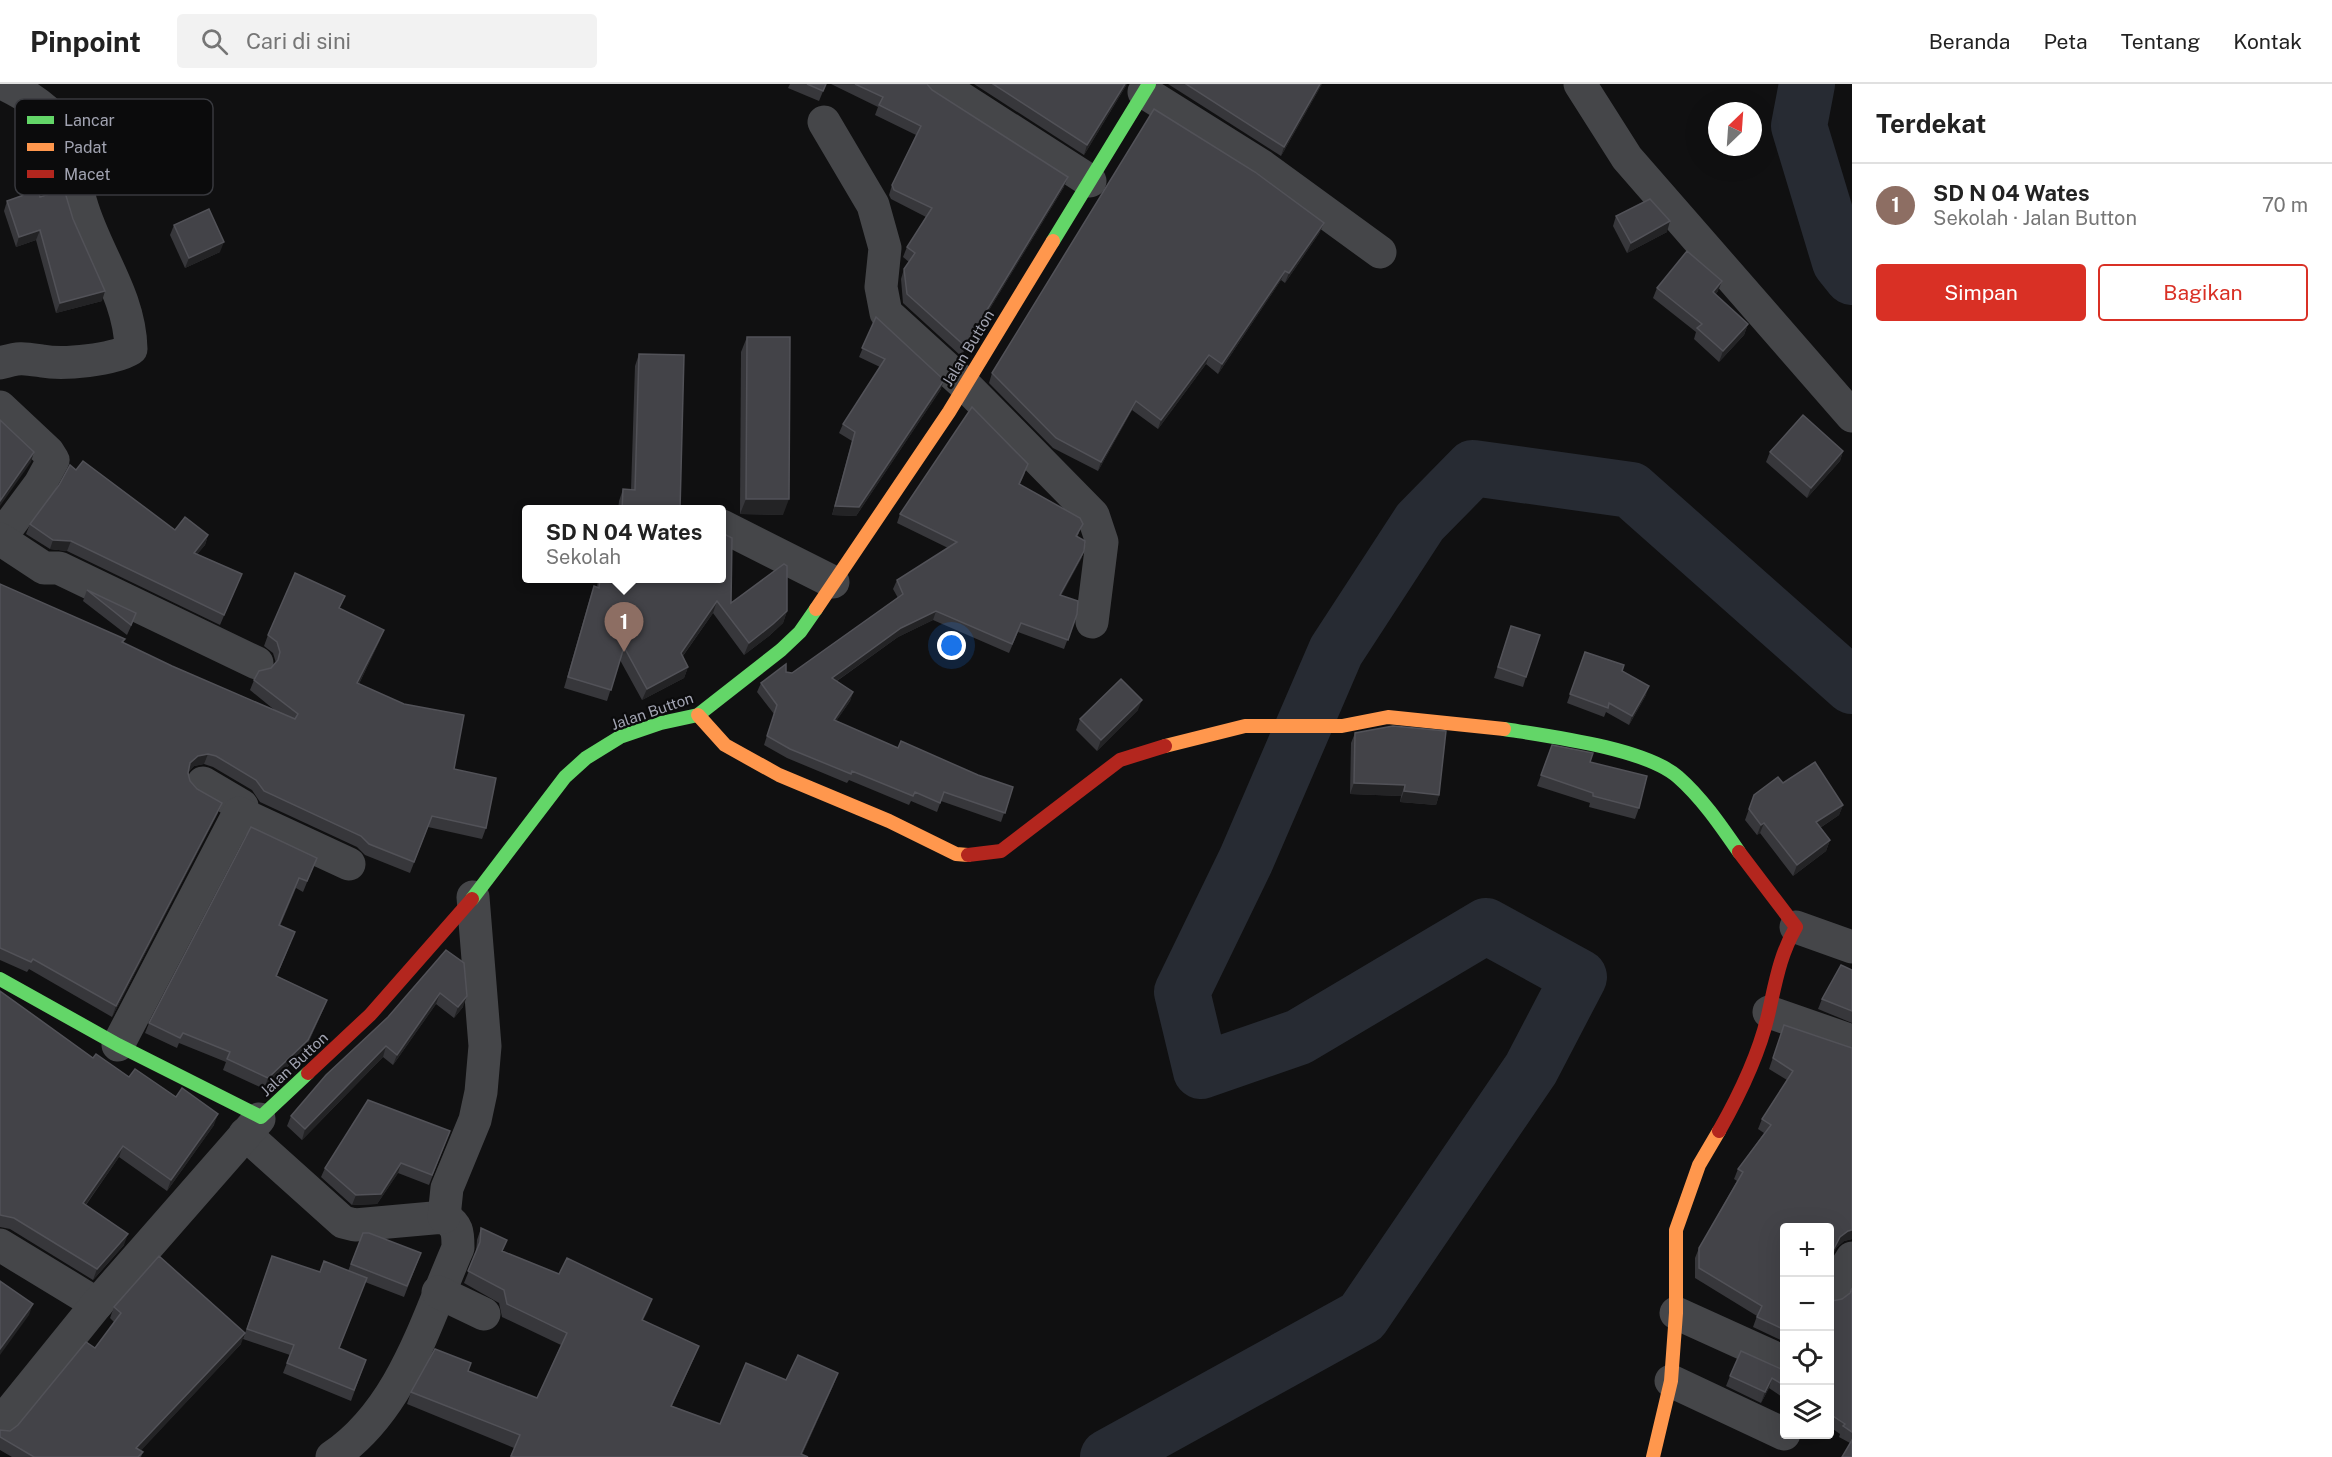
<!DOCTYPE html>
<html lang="id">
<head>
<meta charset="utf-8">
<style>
  :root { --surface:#fff; --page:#f2f2f2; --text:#222; --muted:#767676; --line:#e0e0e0; --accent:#d93025 }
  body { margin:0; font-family:"Public Sans",sans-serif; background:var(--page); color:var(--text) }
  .controls { position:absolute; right:18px; bottom:18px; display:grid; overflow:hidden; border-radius:6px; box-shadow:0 6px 24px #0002 }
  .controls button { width:54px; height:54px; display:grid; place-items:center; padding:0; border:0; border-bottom:2px solid var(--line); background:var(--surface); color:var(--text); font:30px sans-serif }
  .compass { position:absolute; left:1708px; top:18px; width:54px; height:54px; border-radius:50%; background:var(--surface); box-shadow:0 6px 24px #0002; rotate:25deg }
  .you { position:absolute; left:952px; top:562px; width:21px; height:21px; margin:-15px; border:4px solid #fff; border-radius:50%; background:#1a73e8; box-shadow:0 0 0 9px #1a73e833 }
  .badge { display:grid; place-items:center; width:39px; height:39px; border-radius:50%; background:var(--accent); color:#fff; font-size:20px; font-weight:700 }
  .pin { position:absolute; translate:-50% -50px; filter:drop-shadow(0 2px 3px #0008) }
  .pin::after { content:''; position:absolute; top:32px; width:21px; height:18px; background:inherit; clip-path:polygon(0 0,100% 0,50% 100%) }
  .popup { position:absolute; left:522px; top:421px; width:204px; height:78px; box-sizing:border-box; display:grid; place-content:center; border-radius:6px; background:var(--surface); filter:drop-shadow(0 2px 4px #0005); font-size:20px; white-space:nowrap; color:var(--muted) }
  .popup b { font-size:22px; color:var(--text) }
  .popup::after { content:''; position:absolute; left:50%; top:100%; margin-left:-12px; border:12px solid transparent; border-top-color:var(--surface) }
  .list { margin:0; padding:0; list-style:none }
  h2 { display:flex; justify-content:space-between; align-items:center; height:78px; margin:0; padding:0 24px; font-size:26px }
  h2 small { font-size:20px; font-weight:400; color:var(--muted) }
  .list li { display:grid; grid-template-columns:39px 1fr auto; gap:18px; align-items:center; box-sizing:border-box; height:84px; padding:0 24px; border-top:2px solid var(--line) }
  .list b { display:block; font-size:22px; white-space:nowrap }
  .list p { margin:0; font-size:20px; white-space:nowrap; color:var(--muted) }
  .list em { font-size:20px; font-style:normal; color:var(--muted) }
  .actions { display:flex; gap:12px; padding:18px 24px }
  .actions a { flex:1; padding:14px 0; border:2px solid var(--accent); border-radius:6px; text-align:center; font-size:21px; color:var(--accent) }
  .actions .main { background:var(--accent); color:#fff }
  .icon { flex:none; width:33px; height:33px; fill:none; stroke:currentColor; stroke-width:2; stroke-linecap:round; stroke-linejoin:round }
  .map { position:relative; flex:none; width:1852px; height:1373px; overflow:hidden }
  header { display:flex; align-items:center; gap:36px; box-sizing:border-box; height:84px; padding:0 30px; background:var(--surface); border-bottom:2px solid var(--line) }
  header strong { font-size:28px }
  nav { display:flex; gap:33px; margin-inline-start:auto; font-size:21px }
  .search { width:420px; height:54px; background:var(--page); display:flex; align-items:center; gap:15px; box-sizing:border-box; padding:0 21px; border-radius:6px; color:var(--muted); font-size:22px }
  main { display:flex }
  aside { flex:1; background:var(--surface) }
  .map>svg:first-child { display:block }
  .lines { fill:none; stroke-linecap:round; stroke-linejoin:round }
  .river { stroke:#272b33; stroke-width:56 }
  .street { stroke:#454649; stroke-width:33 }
  .fast { stroke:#63d668; stroke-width:14 }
  .slow { stroke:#ff974d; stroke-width:14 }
  .jam { stroke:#b3261e; stroke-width:14 }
  .wall { fill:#37373b }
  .shaded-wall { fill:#232325 }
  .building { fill:#434348; stroke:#525258; stroke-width:1.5 }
  .labels { text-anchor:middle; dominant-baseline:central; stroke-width:4.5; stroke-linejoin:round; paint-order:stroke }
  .street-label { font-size:15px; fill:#a2a4b2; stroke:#0b0b0c }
  .key { fill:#0b0b0c; stroke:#38393e; stroke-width:1.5 }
  .key-label { font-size:16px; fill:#a2a4b2 }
</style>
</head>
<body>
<header>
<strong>Pinpoint</strong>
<div class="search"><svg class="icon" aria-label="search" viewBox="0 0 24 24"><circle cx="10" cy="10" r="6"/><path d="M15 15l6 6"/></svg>Cari di sini</div>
<nav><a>Beranda</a><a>Peta</a><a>Tentang</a><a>Kontak</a></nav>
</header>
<main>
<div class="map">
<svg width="1852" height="1373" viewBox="0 0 1852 1373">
  <rect width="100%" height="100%" fill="#101011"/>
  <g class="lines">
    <g class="river">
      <path d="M1807,0l-8,42 41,136 12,15"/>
      <path d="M1108,1373l254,-140 169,-248 48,-92 -93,-51 -187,111 -98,34 -19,-79 64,-132 90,-209 84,-129 53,-54 158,22 221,196"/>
    </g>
    <g class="street">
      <path d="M939,0l151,97"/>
      <path d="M1580,0l47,74 225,258"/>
      <path d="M1144,8l118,74 118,86"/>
      <path d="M824,38l49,83 12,43 -4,39 5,26 79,72 128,130 9,27 -10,80"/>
      <path d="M0,279c20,-6 23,-5 42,-2 22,4 71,-1 89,-12 -1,-54 -36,-96 -50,-146 -8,-26 -4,-57 -22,-79 -15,-18 -34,-30 -55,-40"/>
      <path d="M0,323l48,45 5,8 -13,24 -40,54"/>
      <path d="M722,442l111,56"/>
      <path d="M0,455l44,29h15l198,95"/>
      <path d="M203,699l39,23 -3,7"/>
      <path d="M1796,843l56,20"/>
      <path d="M1769,928l83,29"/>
      <path d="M118,961l121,-232 110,51"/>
      <path d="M245,1050l98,88 12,3 89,-8c14,9 14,15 14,31 -32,73 -56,162 -126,209"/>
      <path d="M444,1133l3,-29 28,-68 6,-28 4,-46 -12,-149"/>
      <path d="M0,1161l97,59"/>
      <path d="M438,1208l46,22"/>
      <path d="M1830,1209l22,-35"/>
      <path d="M1676,1229l108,49"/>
      <path d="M1671,1297l113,53"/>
      <path d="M0,1340l97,-120 162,-185"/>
    </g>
    <g class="fast">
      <path d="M1053,157l96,-157"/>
      <path d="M1504,645c44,7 141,19 174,48 24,21 43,49 61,75"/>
      <path d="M472,815l93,-122 21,-19 34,-21 41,-14 37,-8 83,-65 19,-18 16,-23"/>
      <path d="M0,895l118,66 143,72 47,-44"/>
    </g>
    <g class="slow">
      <path d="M816,525l133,-197 104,-171"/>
      <path d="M698,631l27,30 54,30 110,46 67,33 12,1"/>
      <path d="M1165,662l80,-20h97l46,-9 116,12"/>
      <path d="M1653,1373l18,-76 5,-68v-83l23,-65 20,-34"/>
    </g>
    <g class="jam">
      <path d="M968,771l33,-4 119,-91 45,-14"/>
      <path d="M308,989l62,-58 102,-116"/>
      <path d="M1719,1047c21,-37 41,-78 50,-120 7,-31 11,-56 27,-84l-57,-75"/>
    </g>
  </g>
  <g class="wall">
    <path d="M790,0h36l-7,17 -31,-13z"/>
    <path d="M831,0h96l5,6 132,97 -103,169 -58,-53 -2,-24 3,-10 5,-7 -6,-5 4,-10 19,-30 -35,-18 -2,-4 3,-10 24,-50 -41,-20 3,-8z"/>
    <path d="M974,0h153l-43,71z"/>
    <path d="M1168,0h154l-41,72z"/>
    <path d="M100,36l40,3 60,23 -4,11h-4l-4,36h-25v-20l-57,10 -10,-53z"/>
    <path d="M40,113l33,22 29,82 -46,12 -20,-73 -20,7 -12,-36 3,-10z"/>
    <path d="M1616,132l51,16 -40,21 -14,-27z"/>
    <path d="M174,141l46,27 -35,16 -15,-33z"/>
    <path d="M1320,148l-35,51 -4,-3 -63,94 -12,-10 -48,65 -26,-19 -34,61 -45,-23 -64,-65 3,-10z"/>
    <path d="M1657,204l61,3 -3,4 33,29 -4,11 -25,27 -25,-23 2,-7 -43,-34z"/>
    <path d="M876,233l65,72 -85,127 -24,-1 20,-74 -13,-8 4,-9 37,-57 -21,-10z"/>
    <path d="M747,253l36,178 -43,-1 1,-162z"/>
    <path d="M639,270l41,156h-62l1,-9 4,-12 8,1 4,-124z"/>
    <path d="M1843,367l-3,10 -33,37 -41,-36 4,-10z"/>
    <path d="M76,386l99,60 33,5 -3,10 -8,9 45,20 -22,51 -153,-74 -17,-2 -24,-15 4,-10z"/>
    <path d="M1025,389l-5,11 59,49 -2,4 7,14 -3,8 -20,36 16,19 -13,35 -46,-17 -9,21 -76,-33 -35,17 -61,44 16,11 -3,9 -14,20 62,27 115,39 -12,35 -60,-21 -4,11 -26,-11 -2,4 -60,-25 -2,3 -60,-25 -23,-13 10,-31 -17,-22 4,-9 25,-11 6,1 106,-75 -5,-9 4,-9 51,-32 -51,-25 3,-9z"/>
    <path d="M598,495h124l9,24 56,8 -4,12 -14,13 -25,19 -31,-42 -30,43 5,11 -4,11 -42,22 -22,-40 -13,41 -43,-13 26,-90 4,-12 3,1z"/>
    <path d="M0,500l125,55 -2,4 49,23 105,46 -27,-22 4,-10 17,-12 5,-5 -3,-10 -9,-7 4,-11 72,-26 40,31 -21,44 95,85 32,59 -4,11 -54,-12 -18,46 -45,-18 -8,-8 -97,-45 -8,-12 -39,-23 -9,-3 -10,2 -6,6 2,9 28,32 -106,204 -83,-48 -2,3 -27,-12z"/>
    <path d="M87,506l45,34 -5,11 -44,-34z"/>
    <path d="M1511,542l15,51 -3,10 -29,-9z"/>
    <path d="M1585,568l37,19 24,24 -17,30 -23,-13 -2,5 -37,-14z"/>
    <path d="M1138,626l-41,41 -21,-21 4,-11z"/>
    <path d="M1355,649l84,62 -3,10 -36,-3 1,-6 -51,-2 1,-51z"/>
    <path d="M1552,661l38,17 49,46 -4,11 -46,-12 1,-4 -53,-17z"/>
    <path d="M1783,699l60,22 -4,10 -19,13 10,12 -4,11 -33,25 -33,-43 -3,2 -12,-15 9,-25z"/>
    <path d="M317,774l-14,34 -7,-4 -16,38 11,16 -14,34 50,24 -4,10 -18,40 -41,39 -41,-19 3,-8 -47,-19 -2,5 -32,-15 4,-10z"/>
    <path d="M446,866l17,57 -9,11 -18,-14 -43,61 -10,-8 -81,83 -15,-14 4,-10 97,-99z"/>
    <path d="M1852,886v53l-34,-14 4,-10z"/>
    <path d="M0,907l93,67 121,67 -47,66 -48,-34 -33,48 38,40 -31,35 -83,-51 -10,-2z"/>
    <path d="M1784,941l68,23v191l-8,2 -8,7 -6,12v-33h-45v115l-32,-15 4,-11 -62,-38v-20l4,-10 38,-67 -3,-2 4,-10 26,-36 -6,-4 4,-10 25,-39 -18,-11z"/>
    <path d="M450,1047l-21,54 -31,-12 -21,31 -25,1 -31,-28 4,-9z"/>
    <path d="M481,1144l22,24 56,22 93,25 -9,21 51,38 -22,48 48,18 66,-44 52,-7 -5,13 -31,69 6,2h-298l4,-9 -107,-44 4,-12 57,-21 69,27 24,-53 -59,-28 -3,-14 -35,-20 12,-30 1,-13z"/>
    <path d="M363,1149l58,20 -17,44 -39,-15 -26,67 27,11 -15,41 -68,-28 7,-18 -47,-16 29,-83 48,16 28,-1z"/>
    <path d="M1852,1204v169l-2,-14 -11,-6 1,-3 -10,-7v-127l2,1 10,-2 8,-6z"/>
    <path d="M114,1223l127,37 -101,107 3,1 -2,5h-129l-12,-7v-20l10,1 8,-6 77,-77 19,-26 -4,-4z"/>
    <path d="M1781,1285l4,1v29l-16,-11 -8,15 -35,-17 4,-10z"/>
  </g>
  <g class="shaded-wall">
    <path d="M1125,0h2l-43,71 3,-10z"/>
    <path d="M1320,0h2l-41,72 3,-9z"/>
    <path d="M200,62l-4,11h-8l3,-10z"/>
    <path d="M167,79l-4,10 -57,10 4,-11z"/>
    <path d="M1068,93l-4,10 -103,169 4,-10z"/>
    <path d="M167,98h25l-4,11h-25z"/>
    <path d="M1670,137l-3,11 -40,21 4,-10z"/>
    <path d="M1324,139l-4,9 -35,51 4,-10z"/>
    <path d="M40,146l-4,10 -20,7 3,-10z"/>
    <path d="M224,158l-4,10 -35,16 4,-10z"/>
    <path d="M1285,187l-4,9 -63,94 4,-10z"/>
    <path d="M1722,197l-4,10 -9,12 4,-11z"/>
    <path d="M105,207l-3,10 -46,12 4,-10z"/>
    <path d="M1748,240l-4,11 -25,27 4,-11z"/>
    <path d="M1209,271l-3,9 -48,65 3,-9z"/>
    <path d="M944,296l-3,9 -85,127 -24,-1 3,-9z"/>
    <path d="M1136,317l-4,9 -34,61 3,-9z"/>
    <path d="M1843,367l-3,10 -33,37 4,-10z"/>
    <path d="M34,368l-3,10 -31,44v-5z"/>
    <path d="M746,415h43l-6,16 -43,-1z"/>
    <path d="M208,451l-3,10 -14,17 3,-9z"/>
    <path d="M53,456l18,1 -4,10 -17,-2z"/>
    <path d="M1084,467l-3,8 -24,45 3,-9z"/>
    <path d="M717,517l-4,12 -36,51 4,-11z"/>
    <path d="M787,527l-4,12 -14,13 -25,19 5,-12z"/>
    <path d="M936,527l-3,9 -35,17 -70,50 4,-9 69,-50z"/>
    <path d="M384,546l-4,10 -26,54 3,-11z"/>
    <path d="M688,583l-4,11 -42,22 5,-11z"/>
    <path d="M1649,602l-3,9 -17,30 3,-9z"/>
    <path d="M853,608l-3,9 -19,28 3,-9z"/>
    <path d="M1142,616l-4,10 -41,41 4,-11z"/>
    <path d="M208,670l-4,10 -10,2 -7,8 3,-11 8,-7z"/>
    <path d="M1354,699l51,2 -4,11 -51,-2z"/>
    <path d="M1404,707l35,4 -3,10 -36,-3z"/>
    <path d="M222,719l-4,10 -106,204 4,-11z"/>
    <path d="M1843,721l-4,10 -27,18 4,-11z"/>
    <path d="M1764,739l-4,10 -3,2 4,-10z"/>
    <path d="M1830,756l-4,11 -33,25 4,-11z"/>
    <path d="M440,909l-4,11 -43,61 4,-10z"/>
    <path d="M467,912l-4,11 -9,11 4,-11z"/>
    <path d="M327,916l-4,10 -18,40 -41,39 4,-11z"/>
    <path d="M386,962l-3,11 -81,83 3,-11z"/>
    <path d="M218,1030l-4,11 -47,66 4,-11z"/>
    <path d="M123,1062l-4,11 -40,57 4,-11z"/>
    <path d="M401,1079l-3,10 -21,31 -25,1 4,-10z"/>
    <path d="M1852,1146v9l-8,2 -8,7 -6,12v-4l10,-19 8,-6z"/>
    <path d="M128,1150l-4,11 -31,35 4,-11z"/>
    <path d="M652,1215l-4,12 -11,21 5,-12z"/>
    <path d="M33,1220l-4,11 -29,40v-6z"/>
    <path d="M245,1249l-4,11 -106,113 1,-9z"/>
    <path d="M699,1262l-5,12 -28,60 5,-12z"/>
    <path d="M838,1289l-5,13 -32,71h-1z"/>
    <path d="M1772,1294l-3,10 -8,15 4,-11z"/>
  </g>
  <g class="building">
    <path d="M807,0h19l-3,7z"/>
    <path d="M855,0h72l5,6 136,87 -103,169 -58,-52 -3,-25 11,-16 -8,-6 25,-39 -38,-18 -2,-5 29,-59 -42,-21 4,-8z"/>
    <path d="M993,0h132l-38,61z"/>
    <path d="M1186,0h134l-36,63z"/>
    <path d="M1154,25l101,63 69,51 -35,50 -4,-2 -63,93 -13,-9 -48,65 -25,-19 -35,61 -45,-24 -64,-65z"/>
    <path d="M138,29l2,10 60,-1v24l-9,1 1,35h-25v-19l-57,9 -10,-52z"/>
    <path d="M64,105l9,30 32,72 -45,12 -20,-73 -21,7 -12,-36 31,-11 2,7z"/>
    <path d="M1650,115l20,22 -39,22 -15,-27z"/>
    <path d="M209,125l15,33 -35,16 -15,-33z"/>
    <path d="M1687,167l35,30 -9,11 35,32 -25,27 -26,-23 5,-4 -45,-36z"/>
    <path d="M876,233l68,63 -85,127 -24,-1 20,-74 -12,-8 42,-65 -23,-11z"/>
    <path d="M747,253h43l-1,162h-43z"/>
    <path d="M639,270l45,1 -4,155h-58l1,-21 12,1z"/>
    <path d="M972,323l56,57 -9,20 61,34 3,6 -7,12 9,5 -1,10 -24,44 18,6 -1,13 -9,26 -47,-17 -9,21 -76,-33 -35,17 -69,50 21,14 -19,28 64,28 3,-7 77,34 35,12 -8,26 -61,-21 -4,11 -25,-11 -2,4 -61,-25 -1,3 -61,-25 -23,-13 10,-31 -16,-22 25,-19v8l6,1 111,-79 -6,-14 60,-38 -57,-28z"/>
    <path d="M1803,331l40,36 -32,37 -41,-36z"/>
    <path d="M0,336l34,32 -34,49z"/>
    <path d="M83,377l92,69 10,-13 23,18 -14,18 48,21 -18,41 -153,-74 -18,-1 -23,-16 29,-39 11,-20 6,5z"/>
    <path d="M722,449l10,5 -1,65 53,-39 3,2v45l-14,13 -24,19 -32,-42 -36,52 7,14 -41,22 -23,-42 -13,43 -43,-13 26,-91 5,2 1,-9h122z"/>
    <path d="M295,489l50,23 -6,12 45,22 -27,53 47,21 60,11 -10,54 42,9 -10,50 -54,-12 -18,46 -45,-18 -8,-8 -97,-45 -8,-11 -40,-24 -8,-2 -10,2 -8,7 -2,10 2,8 7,8 25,14 -106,203 -83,-47 -2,3 -31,-14v-364l125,55 -3,3 50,24 123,53 3,-5 -44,-34 5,-9 12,-3 7,-8 2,-8 -3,-10 -9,-7z"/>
    <path d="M87,506l49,23 -5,12z"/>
    <path d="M1511,542l29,9 -14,42 -28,-10z"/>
    <path d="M1585,568l39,13 -2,6 27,15 -17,30 -23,-13 -1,5 -38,-14z"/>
    <path d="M1121,595l21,21 -41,40 -21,-21z"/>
    <path d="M1393,642l53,5 -7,64 -35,-4 1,-6 -51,-2 1,-50z"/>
    <path d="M1552,661l41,8 -3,9 57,14 -8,32 -46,-12v-3l-52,-18z"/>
    <path d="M1815,678l28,43 -27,17 14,18 -33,25 -33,-42 -3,2 -12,-16 5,-14 24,-18 5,6z"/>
    <path d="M251,743l66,31 -10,23 -8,-3 -20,47 16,7 -19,44 51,24 -19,40 -40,38 -41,-19 3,-7 -47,-19 -3,5 -31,-15z"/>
    <path d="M446,866l18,13 3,33 -9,11 -18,-14 -43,62 -11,-9 -81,83 -14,-13 35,-41 62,-58z"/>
    <path d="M1841,881l11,5v41l-30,-12z"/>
    <path d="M0,907l93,67 3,-4 33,23 6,-8 41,28 6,-9 36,26 -47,66 -48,-34 -40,57 45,31 -31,35 -83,-51 -14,-3z"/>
    <path d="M1784,941l68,23v182l-4,1 -8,6 -10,19v-29h-45v103l-28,-13 5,-11 -63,-38v-20l44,-76 -5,-3 33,-44 -9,-6 31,-48 -20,-13z"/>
    <path d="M368,1016l82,31 -18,44 -31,-12 -20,31 -25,1 -31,-27z"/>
    <path d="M481,1144l26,12 -5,11 57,23 8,-16 85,41 -10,21 57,26 -28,60 49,18 26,-61 40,17 12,-25 40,18 -37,81 7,3h-294l-3,-1 9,-21 -109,-43 24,-43 36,14 -3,8 69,27 30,-65 -60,-29 -3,-14 -36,-19 12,-29z"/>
    <path d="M363,1149h6l52,20 -14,33 -56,-22z"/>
    <path d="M159,1172l86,77 -109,115 7,4 -5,5h-104l-34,-20v-7l10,1 8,-6 68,-83 9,6 26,-35 -7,-6z"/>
    <path d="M272,1172l48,16 4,-11 43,17 -28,70 27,12 -12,30 -67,-27 7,-18 -47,-16z"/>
    <path d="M0,1197l33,23 -33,45z"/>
    <path d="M1852,1204v144l-9,-6 2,-2 -15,-10v-114l2,1 10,-2 8,-6z"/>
    <path d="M1741,1267l40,18 4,1v16l-13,-8 -7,14 -35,-16z"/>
    <path d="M1852,1356v17h-10z"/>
  </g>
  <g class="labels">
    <g class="street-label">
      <text transform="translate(968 264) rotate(-59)">Jalan Button</text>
      <text transform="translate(652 627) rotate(-19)">Jalan Button</text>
      <text transform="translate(294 980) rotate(-43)">Jalan Button</text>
    </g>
  </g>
  <rect x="15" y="15" width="198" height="96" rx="9" class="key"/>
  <rect x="27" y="32" width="27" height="8" fill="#63d668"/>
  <rect x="27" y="59" width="27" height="8" fill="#ff974d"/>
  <rect x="27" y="86" width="27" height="8" fill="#b3261e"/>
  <g class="key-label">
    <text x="64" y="42">Lancar</text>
    <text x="64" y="69">Padat</text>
    <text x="64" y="96">Macet</text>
  </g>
</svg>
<div class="controls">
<button>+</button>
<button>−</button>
<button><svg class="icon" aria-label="locate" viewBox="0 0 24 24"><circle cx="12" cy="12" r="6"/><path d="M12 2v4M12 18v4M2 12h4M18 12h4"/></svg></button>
<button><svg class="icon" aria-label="layers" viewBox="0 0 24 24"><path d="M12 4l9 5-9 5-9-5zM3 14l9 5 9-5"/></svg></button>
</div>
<svg class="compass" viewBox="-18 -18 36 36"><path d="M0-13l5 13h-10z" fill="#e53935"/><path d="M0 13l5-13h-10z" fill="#767676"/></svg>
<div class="you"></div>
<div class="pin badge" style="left:624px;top:568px;background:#8d6e63">1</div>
<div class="popup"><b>SD N 04 Wates</b>Sekolah</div>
</div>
<aside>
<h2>Terdekat<small></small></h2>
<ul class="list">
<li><span class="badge" style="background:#8d6e63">1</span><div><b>SD N 04 Wates</b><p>Sekolah · Jalan Button</p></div><em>70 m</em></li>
</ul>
<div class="actions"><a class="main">Simpan</a><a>Bagikan</a></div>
</aside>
</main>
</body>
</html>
